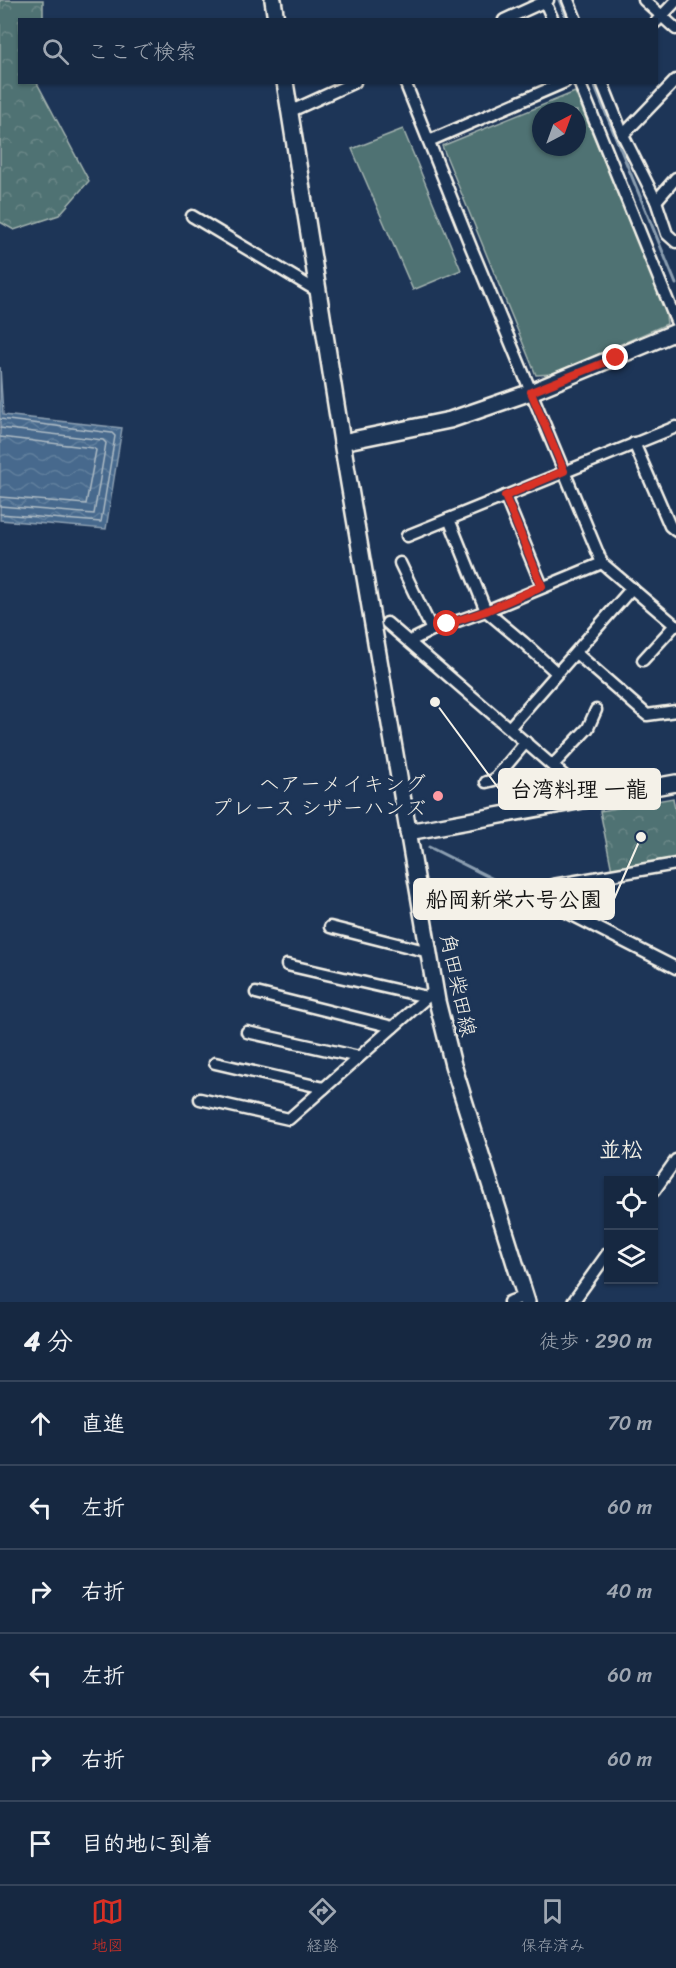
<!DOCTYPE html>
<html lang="ja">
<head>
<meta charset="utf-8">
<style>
  :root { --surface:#162841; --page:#23344c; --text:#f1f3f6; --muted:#9ea6b1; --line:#35445a; --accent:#d93025 }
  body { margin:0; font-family:Sriracha,"Klee One",sans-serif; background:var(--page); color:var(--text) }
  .controls { position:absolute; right:18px; bottom:18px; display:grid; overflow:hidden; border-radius:0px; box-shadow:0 2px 4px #0004 }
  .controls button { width:54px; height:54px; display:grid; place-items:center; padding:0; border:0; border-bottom:2px solid var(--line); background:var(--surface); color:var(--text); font:30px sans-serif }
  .compass { position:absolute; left:532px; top:102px; width:54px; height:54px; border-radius:50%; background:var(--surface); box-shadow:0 2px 4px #0004; rotate:41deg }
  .stop { position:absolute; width:18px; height:18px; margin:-14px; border:4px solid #d93025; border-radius:50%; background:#fff }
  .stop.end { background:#d93025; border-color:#fff; box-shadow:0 2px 6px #0008 }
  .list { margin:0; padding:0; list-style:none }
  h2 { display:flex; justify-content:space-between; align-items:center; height:78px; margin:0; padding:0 24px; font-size:26px }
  h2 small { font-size:20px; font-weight:400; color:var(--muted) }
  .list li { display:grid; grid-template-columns:39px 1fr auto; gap:18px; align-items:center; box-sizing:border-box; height:84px; padding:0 24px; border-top:2px solid var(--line) }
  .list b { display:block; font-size:22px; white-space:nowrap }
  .list em { font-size:20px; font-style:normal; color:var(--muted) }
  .icon { flex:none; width:33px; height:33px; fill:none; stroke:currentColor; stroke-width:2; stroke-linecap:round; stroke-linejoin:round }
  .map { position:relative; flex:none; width:676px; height:1302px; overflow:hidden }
  .search { position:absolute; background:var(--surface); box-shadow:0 2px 4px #0004; left:18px; right:18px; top:18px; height:66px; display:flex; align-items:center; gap:15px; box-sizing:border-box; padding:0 21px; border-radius:0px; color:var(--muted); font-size:22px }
  .sheet { height:582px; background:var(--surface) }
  nav { display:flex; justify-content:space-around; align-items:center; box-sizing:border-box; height:84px; border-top:2px solid var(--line); background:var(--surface); font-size:16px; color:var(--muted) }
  nav a { display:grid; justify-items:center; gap:3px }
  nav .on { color:var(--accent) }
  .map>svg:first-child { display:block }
  .grass { fill:#507273; stroke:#a2b2ae; stroke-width:1.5; fill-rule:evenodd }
  .forest { fill:url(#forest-crowns); stroke:#a2b2ae; stroke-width:1.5 }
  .water { fill:url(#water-waves); stroke:#8c9fb1; stroke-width:1.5 }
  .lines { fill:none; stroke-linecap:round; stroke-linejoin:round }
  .shore { stroke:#aebbc4; stroke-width:1.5 }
  .stream { stroke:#8c9fb1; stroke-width:3 }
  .street-casing { stroke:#f4f1e8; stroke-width:15 }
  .secondary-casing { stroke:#f4f1e8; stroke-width:20 }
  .street { stroke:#1d3557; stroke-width:10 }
  .secondary { stroke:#1d3557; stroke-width:15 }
  .route { stroke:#d93025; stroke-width:8 }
  .poi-dot { fill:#ff9aa2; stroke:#1d3557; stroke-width:2 }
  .labels { text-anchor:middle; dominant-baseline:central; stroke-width:6; stroke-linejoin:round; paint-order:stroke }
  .poi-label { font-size:21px; fill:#f4f1e8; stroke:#1d3557; text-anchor:end }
  .street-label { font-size:21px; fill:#f4f1e8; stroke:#1d3557 }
  .neighbourhood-label { font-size:22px; font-weight:bold; fill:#f4f1e8; stroke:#1d3557 }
  .leader { fill:none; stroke:#f4f1e8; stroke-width:2 }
  .callout-dot { fill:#f4f1e8; stroke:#1d3557; stroke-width:2 }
  .callout { fill:#f4f1e8; stroke:#f4f1e8; stroke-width:2 }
  .callout-label { font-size:22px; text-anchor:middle; font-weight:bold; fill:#111 }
</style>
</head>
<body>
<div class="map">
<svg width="676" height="1302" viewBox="0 0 676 1302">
  <defs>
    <pattern id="forest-crowns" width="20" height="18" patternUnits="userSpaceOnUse" patternTransform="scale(1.5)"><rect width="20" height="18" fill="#507273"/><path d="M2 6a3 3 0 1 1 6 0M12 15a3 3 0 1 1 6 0" fill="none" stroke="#6a8787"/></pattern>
    <pattern id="water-waves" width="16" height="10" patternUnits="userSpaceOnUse" patternTransform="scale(1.5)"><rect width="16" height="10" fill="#46698d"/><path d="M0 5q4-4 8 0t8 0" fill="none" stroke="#617f9d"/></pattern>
  </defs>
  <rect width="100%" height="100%" fill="#1d3557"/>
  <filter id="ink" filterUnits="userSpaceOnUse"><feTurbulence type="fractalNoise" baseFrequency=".0167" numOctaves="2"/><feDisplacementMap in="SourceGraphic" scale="12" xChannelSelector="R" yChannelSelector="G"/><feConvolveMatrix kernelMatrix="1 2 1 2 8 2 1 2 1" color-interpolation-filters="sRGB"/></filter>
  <g filter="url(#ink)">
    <g class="grass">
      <path d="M575,92l90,215 2,17 -114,50 -17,1 -94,-229zM541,111h36v36h-36z"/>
      <path d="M403,129l58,141 -48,20 -61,-141z"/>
    </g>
    <g class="forest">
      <path d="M0,0h43v19l-23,1v62l17,1 52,98 -30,34 -45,15 -14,-8z"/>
      <path d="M673,798l3,16v46l-64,11 -12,-60z"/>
    </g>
    <path class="water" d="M0,367l3,48 119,13 -16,101 -106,-9z"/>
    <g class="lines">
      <g class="shore">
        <path d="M0,419l112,14 3,3 -14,86 -101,-8"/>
        <path d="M0,428l103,12 3,3 -12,71 -94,-8"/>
        <path d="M0,437l93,11 3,2 -10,54 -86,-7"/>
      </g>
      <g class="stream">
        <path d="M559,0l8,20"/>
        <path d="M593,82l83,202"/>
        <path d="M429,847l104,52"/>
      </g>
      <defs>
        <g id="street">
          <path d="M568,0l8,20"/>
          <path d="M644,0l32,29"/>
          <path d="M545,2l8,18"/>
          <path d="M504,20l44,-20"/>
          <path d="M656,22l20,-21"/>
          <path d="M405,82l66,165 131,316 74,63"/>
          <path d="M579,82l97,239"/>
          <path d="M602,82l21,53 33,66 11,33 9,8"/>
          <path d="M289,112l66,-30"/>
          <path d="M623,135l53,-55"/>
          <path d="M429,141l136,-59"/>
          <path d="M656,201l20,-23"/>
          <path d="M192,216l127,76"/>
          <path d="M634,443l36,83 6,5"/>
          <path d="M505,496l37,90"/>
          <path d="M449,519l37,92 116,-48"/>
          <path d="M407,536l269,-109"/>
          <path d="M400,563l32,67"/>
          <path d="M387,623l204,176"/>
          <path d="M410,641l22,-11 54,-19 37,31 34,31"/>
          <path d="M576,653l71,62 29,-4"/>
          <path d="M643,660l32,-35"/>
          <path d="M510,727l122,-139"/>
          <path d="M553,765l35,-37 8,-18"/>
          <path d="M486,782l8,-2 32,-38"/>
          <path d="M537,897l139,71"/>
          <path d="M545,901l8,-16 123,-21"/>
          <path d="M330,927l99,25"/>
          <path d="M287,965l140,32"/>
          <path d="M256,993l137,34"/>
          <path d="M247,1032l112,25"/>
          <path d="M215,1063l109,25"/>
          <path d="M200,1099l89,20 146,-129"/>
          <path d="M654,1191l22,-31"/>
          <path d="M509,1302l16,-6"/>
          <path d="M573,1302l35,-49"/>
        </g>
        <g id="secondary">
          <path d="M273,0l3,20"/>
          <path d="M285,82l57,360 95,559 16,64 74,237"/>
          <path d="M342,442l108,-22 81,-28 145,-60"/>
          <path d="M408,832l268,-49"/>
        </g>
      </defs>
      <use href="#street" class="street-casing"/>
      <use href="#secondary" class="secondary-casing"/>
      <use href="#street" class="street"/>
      <use href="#secondary" class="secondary"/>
    </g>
  </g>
  <g class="lines" filter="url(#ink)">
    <path class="route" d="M447,624l39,-13 56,-25 -37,-90 59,-25 -33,-79 85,-34"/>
  </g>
  <circle class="poi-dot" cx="438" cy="796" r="6"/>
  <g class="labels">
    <g class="poi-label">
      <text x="426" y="784">ヘアーメイキング<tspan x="426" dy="24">プレース シザーハンズ</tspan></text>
    </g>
    <g class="street-label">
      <text transform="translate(458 985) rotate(78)">角田柴田線</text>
    </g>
    <g class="neighbourhood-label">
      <text x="621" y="1149">並松</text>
    </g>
  </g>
  <path class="leader" d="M435 702L499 789M641 837L614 899"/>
  <g class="callout-dot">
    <circle cx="435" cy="702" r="6"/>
    <circle cx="641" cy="837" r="6"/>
  </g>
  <g class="callout">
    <rect x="499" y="769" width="161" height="40" rx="6"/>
    <rect x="414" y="879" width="200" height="40" rx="6"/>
  </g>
  <g class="callout-label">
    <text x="579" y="797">台湾料理 一龍</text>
    <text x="514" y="907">船岡新栄六号公園</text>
  </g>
</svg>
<div class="controls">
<button><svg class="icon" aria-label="locate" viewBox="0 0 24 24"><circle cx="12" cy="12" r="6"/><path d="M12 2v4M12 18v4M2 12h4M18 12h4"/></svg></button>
<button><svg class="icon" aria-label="layers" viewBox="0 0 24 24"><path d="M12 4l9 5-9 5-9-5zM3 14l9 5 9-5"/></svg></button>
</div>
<svg class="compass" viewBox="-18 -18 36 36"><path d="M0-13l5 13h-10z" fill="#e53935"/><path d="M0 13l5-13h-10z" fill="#9ea6b1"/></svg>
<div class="stop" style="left:447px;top:624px"></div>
<div class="stop end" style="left:616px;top:358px"></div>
<div class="search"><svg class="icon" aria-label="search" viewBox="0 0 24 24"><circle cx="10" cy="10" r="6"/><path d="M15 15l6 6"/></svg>ここで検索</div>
</div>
<section class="sheet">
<h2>4 分<small>徒歩 · 290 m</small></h2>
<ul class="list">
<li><svg class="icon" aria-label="ahead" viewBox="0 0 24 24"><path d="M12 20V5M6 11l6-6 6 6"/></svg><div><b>直進</b></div><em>70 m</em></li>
<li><svg class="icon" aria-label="left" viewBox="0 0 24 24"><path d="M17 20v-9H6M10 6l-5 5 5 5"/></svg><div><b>左折</b></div><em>60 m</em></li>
<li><svg class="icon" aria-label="right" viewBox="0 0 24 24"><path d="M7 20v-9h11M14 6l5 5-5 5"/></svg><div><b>右折</b></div><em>40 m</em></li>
<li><svg class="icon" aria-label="left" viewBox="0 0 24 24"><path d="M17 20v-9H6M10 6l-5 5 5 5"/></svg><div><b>左折</b></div><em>60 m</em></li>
<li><svg class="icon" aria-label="right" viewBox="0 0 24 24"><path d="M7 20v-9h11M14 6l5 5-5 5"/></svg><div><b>右折</b></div><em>60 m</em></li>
<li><svg class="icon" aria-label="arrive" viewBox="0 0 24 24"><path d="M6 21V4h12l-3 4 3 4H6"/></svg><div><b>目的地に到着</b></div></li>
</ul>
</section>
<nav>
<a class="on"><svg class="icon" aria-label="map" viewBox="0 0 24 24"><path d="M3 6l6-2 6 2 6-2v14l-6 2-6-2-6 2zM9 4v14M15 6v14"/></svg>地図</a>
<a><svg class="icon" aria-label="directions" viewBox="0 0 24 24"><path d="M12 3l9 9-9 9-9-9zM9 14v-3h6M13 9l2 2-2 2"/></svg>経路</a>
<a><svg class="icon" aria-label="saved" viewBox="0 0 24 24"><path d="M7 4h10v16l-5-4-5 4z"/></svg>保存済み</a>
</nav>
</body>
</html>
